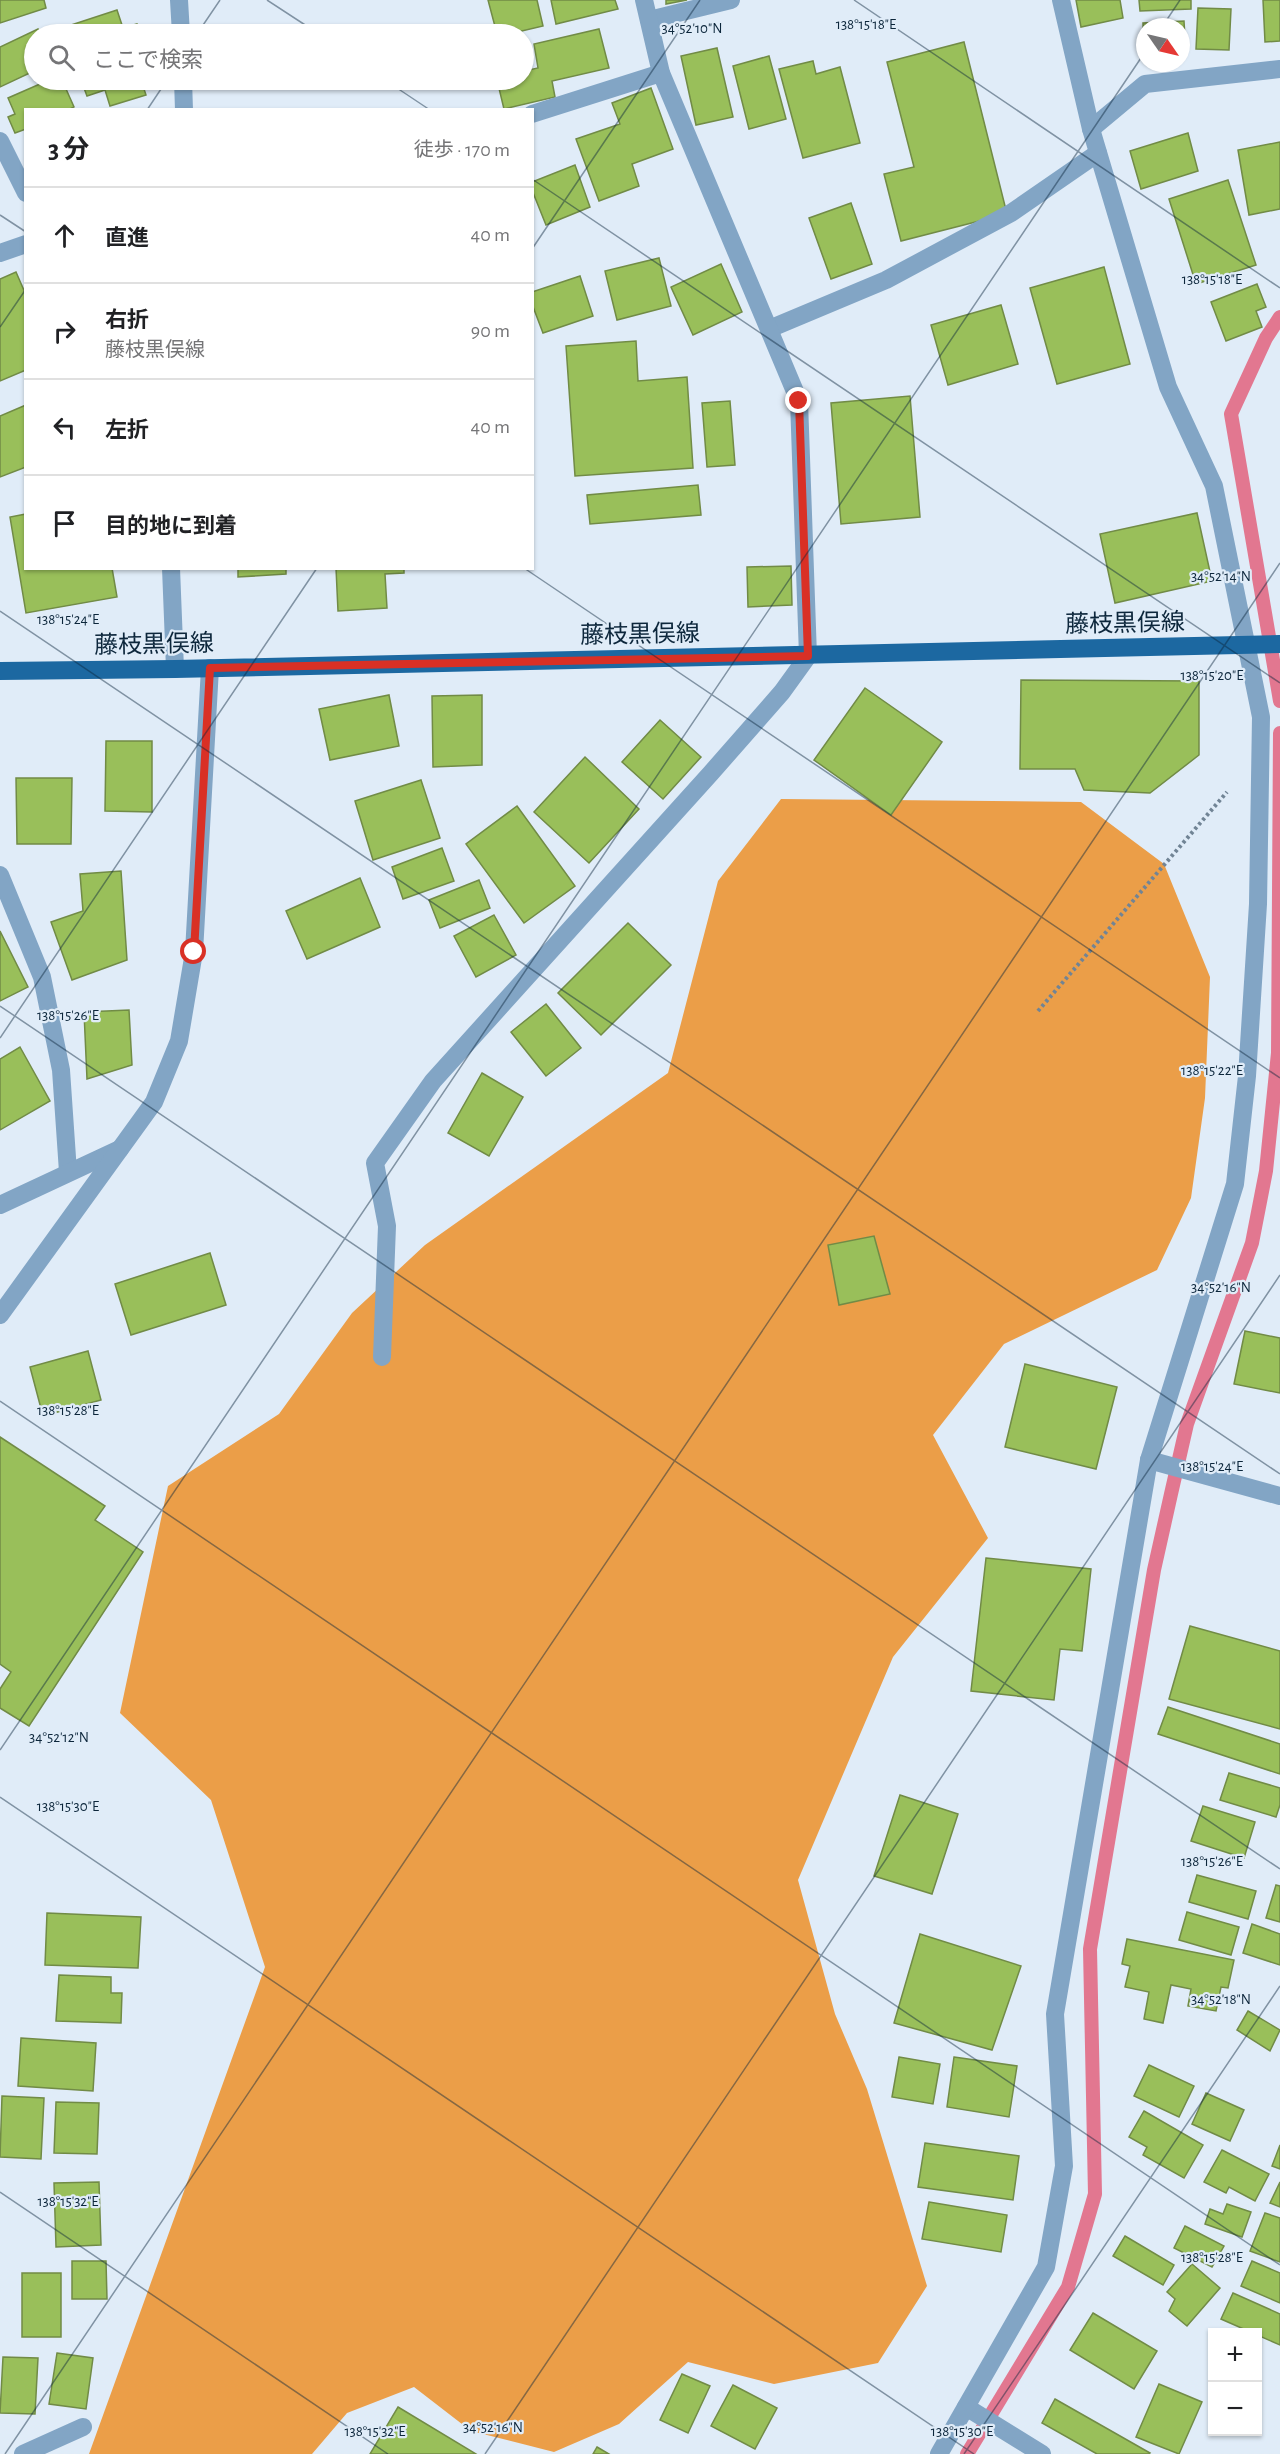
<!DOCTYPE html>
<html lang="ja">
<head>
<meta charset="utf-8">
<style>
  :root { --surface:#fff; --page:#f2f2f2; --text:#202124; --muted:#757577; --line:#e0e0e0 }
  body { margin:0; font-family:"Alegreya Sans","Noto Sans JP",sans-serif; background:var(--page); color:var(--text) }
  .controls { position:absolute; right:18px; bottom:18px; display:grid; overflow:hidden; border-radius:0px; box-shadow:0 2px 4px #0004 }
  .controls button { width:54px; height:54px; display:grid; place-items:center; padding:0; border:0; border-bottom:2px solid var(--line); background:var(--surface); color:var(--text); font:30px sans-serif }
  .compass { position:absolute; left:1136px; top:18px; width:54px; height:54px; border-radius:50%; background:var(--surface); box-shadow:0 2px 4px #0004; rotate:124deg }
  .stop { position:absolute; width:18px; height:18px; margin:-14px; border:4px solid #d93025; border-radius:50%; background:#fff }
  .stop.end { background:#d93025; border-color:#fff; box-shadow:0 2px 6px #0008 }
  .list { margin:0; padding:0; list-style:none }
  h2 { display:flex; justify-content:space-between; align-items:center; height:78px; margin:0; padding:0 24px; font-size:26px }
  h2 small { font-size:20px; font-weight:400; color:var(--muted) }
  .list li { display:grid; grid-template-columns:39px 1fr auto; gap:18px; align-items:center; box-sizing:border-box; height:96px; padding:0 24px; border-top:2px solid var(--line) }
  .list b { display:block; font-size:22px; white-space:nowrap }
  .list p { margin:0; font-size:20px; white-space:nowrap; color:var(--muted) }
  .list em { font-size:20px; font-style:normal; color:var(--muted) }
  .icon { flex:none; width:33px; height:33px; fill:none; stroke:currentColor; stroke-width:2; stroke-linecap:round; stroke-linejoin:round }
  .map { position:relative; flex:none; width:1280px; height:2454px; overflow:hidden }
  .search { position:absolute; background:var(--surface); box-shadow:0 2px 4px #0004; left:24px; top:24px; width:510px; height:66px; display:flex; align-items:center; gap:15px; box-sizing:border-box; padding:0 21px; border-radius:33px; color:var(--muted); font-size:22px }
  .panel { position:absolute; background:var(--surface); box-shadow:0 2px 4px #0004; left:24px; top:108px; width:510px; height:462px; border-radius:0px }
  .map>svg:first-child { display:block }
  .forest { fill:#eb9e48 }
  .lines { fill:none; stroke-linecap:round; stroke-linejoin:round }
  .stream { stroke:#e27790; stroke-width:14 }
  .building { fill:#99bf5a; stroke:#718b46; stroke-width:1.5 }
  .path { stroke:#718495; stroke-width:4; stroke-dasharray:3 3; stroke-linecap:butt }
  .minor { stroke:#82a5c5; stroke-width:18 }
  .major { stroke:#1c68a1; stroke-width:18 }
  .route { stroke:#d93025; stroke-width:8 }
  .ticks { fill:none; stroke:#0c263b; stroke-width:1.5; stroke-opacity:0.45 }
  .labels { text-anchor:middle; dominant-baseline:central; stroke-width:4.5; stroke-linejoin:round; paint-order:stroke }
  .street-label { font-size:24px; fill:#0c263b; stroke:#e0ecf8 }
  .ticks-label { font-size:15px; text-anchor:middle; fill:#0c263b; stroke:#e0ecf8; stroke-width:4.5; stroke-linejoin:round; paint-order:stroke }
</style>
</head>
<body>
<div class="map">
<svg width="1280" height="2454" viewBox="0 0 1280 2454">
  <rect width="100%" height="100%" fill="#e0ecf8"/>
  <path class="forest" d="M781,799l300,3 83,62 46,113 -5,121 -14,100 -34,72 -153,74 -71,91 55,103 -95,119 -95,223 37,134 32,75 60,197 -49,77 -104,21 -86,-22 -69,62 -65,28 -83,-21 -57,-44 -67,26 -35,41h-223l176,-487 -54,-167 -91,-87 48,-227 111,-72 73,-101 73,-68 243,-172 50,-192z"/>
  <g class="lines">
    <g class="stream">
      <path d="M1280,317l-14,21 -35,76 49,287"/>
      <path d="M967,2454l101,-167 27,-93 -5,-245 64,-379 17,-76 16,-70 65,-181 14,-72 12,-118 2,-320"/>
    </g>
  </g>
  <g class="building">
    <path d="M0,0h44l2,8 -46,15z"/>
    <path d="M488,0h49l6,26 -34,8h-12z"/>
    <path d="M551,0h64l3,9 -62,15z"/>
    <path d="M666,0h21l-21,4z"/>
    <path d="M1076,0h44l3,18 -42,9z"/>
    <path d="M1139,0h52v9l-51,2z"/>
    <path d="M1263,0h17v41l-15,1z"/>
    <path d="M1198,8l33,1 -2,41 -33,-1z"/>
    <path d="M117,10l6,18 14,-4 4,10h-74l-2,-7z"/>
    <path d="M1184,21l2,35h-5v-29h-36l-1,31 -1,-35z"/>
    <path d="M38,29l3,5h-7v37l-34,16v-40z"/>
    <path d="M599,29l10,39 -57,13 3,16 -51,12 -7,-29h27v-9l14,-3 -4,-24z"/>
    <path d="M964,42l43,172 -106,27 -17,-67 30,-7 -27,-105z"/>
    <path d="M717,48l16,69 -37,8 -15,-69z"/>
    <path d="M769,56l17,63 -37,10 -16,-63z"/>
    <path d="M813,61l3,13 24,-7 20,76 -57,15 -24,-89z"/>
    <path d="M49,80h13l12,27 -6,3h-42v19l-11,4 -7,-16 7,-3 -7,-16z"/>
    <path d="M81,80h60l5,15 -36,11 -5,-16 -18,6z"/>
    <path d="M651,88l22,61 -41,15 7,22 -40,15 -23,-62 44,-15 -8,-21z"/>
    <path d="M1188,133l10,38 -57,18 -11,-38z"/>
    <path d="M1280,142v67l-31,6 -11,-65z"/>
    <path d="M575,165l15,42 -44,18 -14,-35v-8z"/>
    <path d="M1228,180l28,85 -60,19 -27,-85z"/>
    <path d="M851,203l21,61 -41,15 -22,-61z"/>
    <path d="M659,258l12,48 -54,14 -12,-49z"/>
    <path d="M721,264l21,48 -49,23 -22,-48z"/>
    <path d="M1104,267l26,97 -73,20 -27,-96z"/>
    <path d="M16,272l10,23v75l-26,11v-102z"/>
    <path d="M580,276l13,40 -50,17 -11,-29v-12z"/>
    <path d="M1257,284l9,23 -10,4 6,16 -36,14 -15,-39z"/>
    <path d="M1001,305l17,59 -70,21 -17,-60z"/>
    <path d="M636,341l2,40 49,-4 6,91 -118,8 -9,-130z"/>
    <path d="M910,396l10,121 -79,7 -10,-121z"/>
    <path d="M730,401l5,64 -28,2 -5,-64z"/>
    <path d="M26,405v62l-26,10v-61z"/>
    <path d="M698,485l3,30 -111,9 -3,-29z"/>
    <path d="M1197,513l15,68 -97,22 -15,-69z"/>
    <path d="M26,514v54h86l5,29 -91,16 -16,-96z"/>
    <path d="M791,566l1,39 -44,2 -1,-40z"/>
    <path d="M238,568h48v6l-48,3z"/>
    <path d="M336,568h68v5l-19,1 2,34 -49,3z"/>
    <path d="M1021,680l178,1v74l-49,38 -66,-3 -9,-21h-55z"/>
    <path d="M865,688l77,54 -51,73 -77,-55z"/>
    <path d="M389,695l10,51 -69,14 -11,-51z"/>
    <path d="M482,695v70l-49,2 -1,-71z"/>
    <path d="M660,720l41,37 -38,42 -41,-37z"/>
    <path d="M106,741h46v71l-47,-1z"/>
    <path d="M585,757l54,52 -50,54 -55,-51z"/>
    <path d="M16,778h56l-1,66h-54z"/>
    <path d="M421,780l19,58 -67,22 -18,-59z"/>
    <path d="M517,806l58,80 -51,37 -58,-79z"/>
    <path d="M442,848l12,33 -51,18 -11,-32z"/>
    <path d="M121,871l6,89 -55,20 -21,-58 32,-11 -3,-37z"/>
    <path d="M360,878l20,49 -73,32 -21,-48z"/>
    <path d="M479,880l11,28 -50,20 -11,-28z"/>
    <path d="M494,915l22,40 -40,22 -22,-41z"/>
    <path d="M628,923l43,42 -70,70 -43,-42z"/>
    <path d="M0,931l28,56 -28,14z"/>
    <path d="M546,1004l35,44 -35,28 -35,-44z"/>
    <path d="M129,1010l3,55 -45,14 -3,-67z"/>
    <path d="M20,1047l30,54 -50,29v-71z"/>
    <path d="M482,1073l41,24 -34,59 -41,-23z"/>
    <path d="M874,1236l16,58 -51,11 -11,-60z"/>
    <path d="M210,1253l16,52 -95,30 -16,-51z"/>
    <path d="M1245,1331l35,7v55l-46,-9z"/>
    <path d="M88,1351l13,49 -58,16 -13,-49z"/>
    <path d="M1025,1364l92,23 -21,82 -91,-22z"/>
    <path d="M0,1437l105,69 -10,14 48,32 -114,174 -29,-18v-19l11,-17 -11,-8z"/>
    <path d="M986,1558l105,11 -9,82 -22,-2 -6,51 -83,-9z"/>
    <path d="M1190,1626l90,25v78l-111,-30z"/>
    <path d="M1168,1707l112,37v30l-122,-40z"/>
    <path d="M1229,1773l51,15v17l-4,12 -56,-17z"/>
    <path d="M900,1795l58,19 -26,80 -58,-18z"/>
    <path d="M1203,1806l52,16 -11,36 -53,-17z"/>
    <path d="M1197,1875l59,16 -8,28 -59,-17z"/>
    <path d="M1276,1885l4,1v36l-14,-4z"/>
    <path d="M1187,1912l52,15 -8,28 -52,-15z"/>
    <path d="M47,1913l94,4 -3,51 -93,-3z"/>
    <path d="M1252,1924l28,10v31l-37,-12z"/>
    <path d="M920,1934l101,32 -29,84 -98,-27z"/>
    <path d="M1127,1939l107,21 -6,28 -7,-1 -5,24 -28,-5 3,-17 -20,-4 -8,38 -19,-4 5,-27 -24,-5 5,-21 -8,-2z"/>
    <path d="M59,1975l52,2v16h11l-1,30 -65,-2z"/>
    <path d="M1248,2011l32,19 -10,21 -33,-21z"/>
    <path d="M21,2038l75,5 -3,48 -75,-5z"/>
    <path d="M899,2057l41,7 -7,40 -41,-7z"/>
    <path d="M954,2057l63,9 -8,51 -62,-10z"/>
    <path d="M1149,2065l45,21 -15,31 -45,-21z"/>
    <path d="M1206,2093l38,17 -14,31 -38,-17z"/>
    <path d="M2,2096l42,2 -3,61 -41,-2z"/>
    <path d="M56,2102l43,1 -2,51 -43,-1z"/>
    <path d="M1144,2111l59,34 -19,33 -41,-23 4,-8 -18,-10z"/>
    <path d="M925,2143l94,13 -6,44 -95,-13z"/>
    <path d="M1280,2145v24l-8,-3z"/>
    <path d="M1222,2150l47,24 -14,27 -26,-14 -3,6 -22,-11z"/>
    <path d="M99,2182l2,63 -45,2 -2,-64z"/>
    <path d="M1280,2182v25l-10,-4z"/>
    <path d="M929,2202l78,13 -6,37 -79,-13z"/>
    <path d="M1227,2204l24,8 -9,25 -37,-13 5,-15 13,5z"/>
    <path d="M1265,2213l15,5v44l-30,-11z"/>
    <path d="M1185,2226l39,20 -12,21 -38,-19z"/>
    <path d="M1125,2236l49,29 -11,20 -50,-29z"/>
    <path d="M72,2261h34l1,38h-35z"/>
    <path d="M1252,2261l28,12v30l-39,-17z"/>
    <path d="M1192,2264l28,24 -33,38 -18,-15 6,-12 -8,-7z"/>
    <rect x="22" y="2273" width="39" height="64"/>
    <path d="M1233,2293l47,21v31l-59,-26z"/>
    <path d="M1093,2313l64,38 -23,38 -64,-39z"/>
    <path d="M57,2353l36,5 -7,51 -37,-5z"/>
    <path d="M3,2357l35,1 -3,56 -35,-1z"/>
    <path d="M682,2374l28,12 -22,47 -28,-13z"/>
    <path d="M1159,2384l43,18 -23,52 -43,-17z"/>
    <path d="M733,2385l44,23 -22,41 -44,-23z"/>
    <path d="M1055,2399l95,54 -1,1h-52l-55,-31z"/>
    <path d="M398,2407l78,47h-106z"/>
    <path d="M597,2447l12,7h-16z"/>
  </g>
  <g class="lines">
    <path class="path" d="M1038,1011l189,-219"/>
    <g class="minor">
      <path d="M179,0l2,34"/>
      <path d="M649,20l82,-20"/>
      <path d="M183,80l1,30"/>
      <path d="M532,114l129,-41"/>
      <path d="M1091,129l54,-45 135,-15"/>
      <path d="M0,141l26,52"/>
      <path d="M0,253l26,-9"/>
      <path d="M769,329l117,-49 125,-67 87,-60"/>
      <path d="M171,568l4,101"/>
      <path d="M0,875l42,102 19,93 7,102"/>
      <path d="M0,1205l120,-56"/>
      <path d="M0,1315l154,-213 25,-61 15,-89 16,-284"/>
      <path d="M382,1357l5,-131 -12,-63 58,-82 278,-308 71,-81 26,-36 -9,-255 -138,-328 -17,-73"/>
      <path d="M1149,1460l131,36"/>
      <path d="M966,2407l76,47"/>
      <path d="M23,2454l60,-27"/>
      <path d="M939,2454l107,-187 18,-101 -9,-152 94,-554 86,-276 12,-108 11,-172 3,-187 -47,-231 -46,-99 -77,-258 -30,-129"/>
    </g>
    <path class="major" d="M0,671l175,-2 1105,-25"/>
  </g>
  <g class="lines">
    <path class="route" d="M194,952l16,-284 598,-12 -9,-255"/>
  </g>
  <path class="ticks" d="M267,0l52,34M854,0l426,288M1162,27l18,-27M197,34l23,-34M385,80l45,30M147,110l20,-30M532,179l748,504M0,215l26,17M532,249l168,-249M0,327l26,-38M524,568l756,510M0,611l1280,863M0,1006l1280,863M0,1038l317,-470M0,1401l1280,864M0,1750l1145,-1698M0,1797l974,657M0,2192l388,262M5,2454l1275,-1891M485,2454l795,-1179M964,2454l316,-468"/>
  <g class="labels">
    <g class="street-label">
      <text transform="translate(1125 624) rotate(-1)">藤枝黒俣線</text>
      <text transform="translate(640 635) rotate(-1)">藤枝黒俣線</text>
      <text transform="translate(154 645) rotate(-1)">藤枝黒俣線</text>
    </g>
  </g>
  <g class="ticks-label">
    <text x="866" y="29">138°15'18"E</text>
    <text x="692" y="33">34°52'10"N</text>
    <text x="1212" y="284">138°15'18"E</text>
    <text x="1221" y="581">34°52'14"N</text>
    <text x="68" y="624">138°15'24"E</text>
    <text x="1212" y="680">138°15'20"E</text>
    <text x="68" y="1020">138°15'26"E</text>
    <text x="1212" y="1075">138°15'22"E</text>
    <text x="1221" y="1292">34°52'16"N</text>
    <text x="68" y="1415">138°15'28"E</text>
    <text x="1212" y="1471">138°15'24"E</text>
    <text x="59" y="1742">34°52'12"N</text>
    <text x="68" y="1811">138°15'30"E</text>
    <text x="1212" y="1866">138°15'26"E</text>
    <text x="1221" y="2004">34°52'18"N</text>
    <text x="68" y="2206">138°15'32"E</text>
    <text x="1212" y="2262">138°15'28"E</text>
    <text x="493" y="2432">34°52'16"N</text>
    <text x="375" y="2436">138°15'32"E</text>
    <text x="962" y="2436">138°15'30"E</text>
  </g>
</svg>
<div class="controls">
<button>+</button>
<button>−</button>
</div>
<svg class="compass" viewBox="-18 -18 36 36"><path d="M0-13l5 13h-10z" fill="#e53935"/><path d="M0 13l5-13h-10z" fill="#757577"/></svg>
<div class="stop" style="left:194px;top:952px"></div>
<div class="stop end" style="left:799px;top:401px"></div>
<div class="search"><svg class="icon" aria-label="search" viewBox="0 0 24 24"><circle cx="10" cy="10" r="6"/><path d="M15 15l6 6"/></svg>ここで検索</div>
<section class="panel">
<h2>3 分<small>徒歩 · 170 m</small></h2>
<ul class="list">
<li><svg class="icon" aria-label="ahead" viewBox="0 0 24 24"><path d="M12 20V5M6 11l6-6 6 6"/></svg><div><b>直進</b></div><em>40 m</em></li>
<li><svg class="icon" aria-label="right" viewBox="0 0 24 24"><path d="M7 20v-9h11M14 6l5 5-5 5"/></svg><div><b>右折</b><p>藤枝黒俣線</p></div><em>90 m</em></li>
<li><svg class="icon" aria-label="left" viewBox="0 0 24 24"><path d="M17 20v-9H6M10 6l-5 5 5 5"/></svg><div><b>左折</b></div><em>40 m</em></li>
<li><svg class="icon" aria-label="arrive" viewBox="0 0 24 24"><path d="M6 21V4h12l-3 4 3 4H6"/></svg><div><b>目的地に到着</b></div></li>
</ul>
</section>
</div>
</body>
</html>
